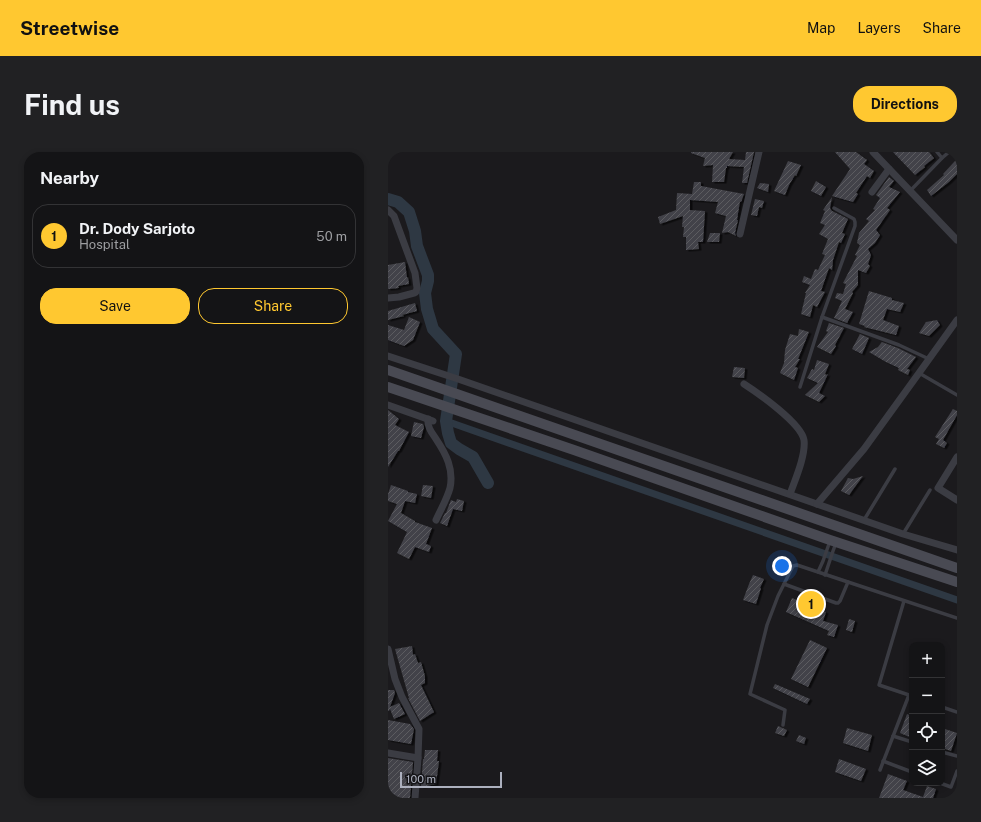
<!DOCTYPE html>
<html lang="en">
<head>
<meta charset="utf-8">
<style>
  :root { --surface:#141416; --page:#212123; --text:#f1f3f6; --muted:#9d9ea1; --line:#333335; --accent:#ffc830 }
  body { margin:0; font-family:"Public Sans",sans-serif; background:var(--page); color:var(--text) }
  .controls { position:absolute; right:12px; bottom:12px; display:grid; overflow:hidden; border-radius:8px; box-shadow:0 2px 6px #0003 }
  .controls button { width:36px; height:36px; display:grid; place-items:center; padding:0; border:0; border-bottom:1px solid var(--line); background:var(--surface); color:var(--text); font:20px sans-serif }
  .scale { position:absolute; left:12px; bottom:10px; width:102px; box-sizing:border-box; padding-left:4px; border:2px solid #acb0be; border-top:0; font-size:11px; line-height:14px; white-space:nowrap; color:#acb0be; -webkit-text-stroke:3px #151518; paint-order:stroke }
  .you { position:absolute; left:394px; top:414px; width:14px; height:14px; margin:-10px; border:3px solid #fff; border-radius:50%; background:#1a73e8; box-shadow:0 0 0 6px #1a73e833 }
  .badge { display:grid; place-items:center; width:26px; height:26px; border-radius:50%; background:var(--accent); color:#111; font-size:13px; font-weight:700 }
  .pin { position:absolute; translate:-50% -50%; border:2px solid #fff; box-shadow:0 1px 4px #0006 }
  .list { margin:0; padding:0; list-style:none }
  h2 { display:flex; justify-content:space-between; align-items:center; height:52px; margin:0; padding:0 16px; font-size:17px }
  h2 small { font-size:13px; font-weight:400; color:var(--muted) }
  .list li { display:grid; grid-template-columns:26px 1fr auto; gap:12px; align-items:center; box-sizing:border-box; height:64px; margin:0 8px 8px; padding:0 8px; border:1px solid var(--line); border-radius:16px }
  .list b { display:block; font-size:15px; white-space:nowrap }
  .list p { margin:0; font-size:13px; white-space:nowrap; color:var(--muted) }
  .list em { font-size:13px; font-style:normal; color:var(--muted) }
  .actions { display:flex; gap:8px; padding:12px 16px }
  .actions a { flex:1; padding:9px 0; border:1px solid var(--accent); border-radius:16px; text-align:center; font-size:14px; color:var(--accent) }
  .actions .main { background:var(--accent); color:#111 }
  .icon { flex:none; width:22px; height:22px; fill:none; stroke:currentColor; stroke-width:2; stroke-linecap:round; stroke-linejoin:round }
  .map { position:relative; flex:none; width:569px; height:646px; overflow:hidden; border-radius:16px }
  header { display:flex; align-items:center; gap:24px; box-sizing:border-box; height:56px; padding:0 20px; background:var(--accent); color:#111 }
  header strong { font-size:19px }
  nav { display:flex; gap:22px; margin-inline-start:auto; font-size:14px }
  .intro { display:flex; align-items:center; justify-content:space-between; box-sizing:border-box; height:96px; padding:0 24px }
  h1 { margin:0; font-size:28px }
  .button { padding:10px 18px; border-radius:16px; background:var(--accent); color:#111; font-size:14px; font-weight:700 }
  main { display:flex; gap:24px; padding:0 24px }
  aside { flex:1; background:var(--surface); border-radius:16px; box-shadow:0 2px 6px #0003 }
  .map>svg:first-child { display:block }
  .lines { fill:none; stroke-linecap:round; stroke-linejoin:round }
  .canal { stroke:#2e3843; stroke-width:7 }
  .river { stroke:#2e3843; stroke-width:12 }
  .building { fill:url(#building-hatch); filter:url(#shadow) }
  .service { stroke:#3b3c43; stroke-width:3.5 }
  .minor { stroke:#3b3c43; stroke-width:7 }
  .secondary { stroke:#494a53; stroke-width:10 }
</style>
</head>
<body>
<header>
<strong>Streetwise</strong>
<nav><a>Map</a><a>Layers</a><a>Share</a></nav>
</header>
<div class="intro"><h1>Find us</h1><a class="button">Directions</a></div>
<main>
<aside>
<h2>Nearby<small></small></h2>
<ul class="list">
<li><span class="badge">1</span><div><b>Dr. Dody Sarjoto</b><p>Hospital</p></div><em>50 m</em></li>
</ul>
<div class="actions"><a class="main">Save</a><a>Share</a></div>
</aside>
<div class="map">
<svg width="569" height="646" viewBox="0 0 569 646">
  <defs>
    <pattern id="building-hatch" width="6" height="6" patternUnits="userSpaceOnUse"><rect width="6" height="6" fill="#424248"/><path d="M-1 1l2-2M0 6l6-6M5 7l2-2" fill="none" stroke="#5b5b61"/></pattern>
    <filter id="shadow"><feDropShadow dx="2.5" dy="1.5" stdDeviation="0" flood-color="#0009"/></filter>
  </defs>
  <rect width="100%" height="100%" fill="#1b1a1d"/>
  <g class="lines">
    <path class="canal" d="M58,269l511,179"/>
    <path class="river" d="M0,47l10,3 11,10 6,19 2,15 11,29v6l-3,12 2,16 6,20 23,25 -10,67 2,12 3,10 8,6 14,8 15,26"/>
  </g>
  <g class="building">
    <path d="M303,0h42l-4,7 16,1 1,-8h8l-7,31h-5l2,-16 -17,-1v2h-1l-2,14h-12l1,-17 -10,1 2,-8 -14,-5z"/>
    <path d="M447,0h21l11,8 -3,4 10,7 -4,7 -3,-2 -11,17 2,1 -5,8 -21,-6 18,-27z"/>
    <path d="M505,0h36l5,6 -10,8 1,1 -10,8z"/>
    <path d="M569,7v15l-8,8 -18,14 -4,-6 17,-15 -1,-1z"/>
    <path d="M400,9l13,4 -5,11 -1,-1 -6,10 -4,10 -11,-4z"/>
    <path d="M501,25l5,4 -5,6 11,5 -13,16 3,2 -14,20 4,5 -5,8 -7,6 3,6 -3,9 2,2 -4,7 -8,-3v15l-6,7 1,1 -8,16 8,3 -6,11 -13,-5 8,-17 -7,-3 2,-5 6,1 3,-10 -3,-1 14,-27 -2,-1 5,-10 -3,-2 2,-10 10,-12 -3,-2 9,-9 -2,-1 7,-11 -4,-3z"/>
    <path d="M428,29l10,6 -5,9 -10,-5z"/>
    <path d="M306,30h7v4l43,8 -3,8 -1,-1 -3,19h1l-3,13 1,3 -8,-4 -6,1 4,-17 -11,-3 3,-11 -28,-2v10l15,1 -2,31h-5l1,7 -13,1v-13h-3l1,-10h-2l1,-11 -23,8 -2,-7 18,-7 1,-17 15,1z"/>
    <path d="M372,31l9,1 -1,8 -11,-4z"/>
    <path d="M444,45l-2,11 2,3 16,8 -6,14 3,1 -4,9 -2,-1 -6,18 -1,10 -3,-2 -8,23 4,1 -8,15 -4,-2 -3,12 -9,-3 5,-21h-1l5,-8 -8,-3 2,-6 7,3 4,-10 3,1 7,-15 -3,-1 6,-15 -9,-5 6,-9 -5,-2 5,-12 -2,-1z"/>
    <path d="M367,47l9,2 -2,7 -3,-1 -2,9 -6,-1z"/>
    <path d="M322,81h10l-1,9h-12z"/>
    <path d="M17,110l2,16 1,-1 1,7 -11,2 1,2 -11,1v-24z"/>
    <path d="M481,139l23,7v2l12,3 -4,9 -13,-3 -4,11 16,6 -3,9 -32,-8 1,-1 -6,-2z"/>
    <path d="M27,151l2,8 -15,4 2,1 -16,4v-9z"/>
    <path d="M21,165l11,5 -7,18 -9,6 -16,-6v-15l16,5z"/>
    <path d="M549,168l3,5 -11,11 -10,-3 7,-11z"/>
    <path d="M441,171l15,5 -9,17 1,1 -5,8 -14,-7 11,-15 -2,-1z"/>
    <path d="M411,177l10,3 -11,27h2l-5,8 3,1 -4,12 -14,-7 4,-10 1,-13 5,-16 8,2z"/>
    <path d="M472,182l9,4 -7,16 -10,-5z"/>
    <path d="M494,190l16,6 18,9 -9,12 3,1 -2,5 -10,-5 1,-2 -13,-6 -17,-10 9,-5z"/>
    <path d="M429,208l12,4 -4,10 1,1 2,-1 -9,19 6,3 -6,6 -14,-7 13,-12 -11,-5 5,-9 2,1z"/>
    <path d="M346,215l11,1 -1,10 -12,-1z"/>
    <path d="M565,257l4,2v4l-14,25 4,3 -3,5 -8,-4 3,-5 -4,-2z"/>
    <path d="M0,258l11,9 -4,6 14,7 -10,19h-1l-10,16z"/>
    <path d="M26,270l9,2 1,3 -3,11 -10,-2z"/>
    <path d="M475,324l-14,19 -8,-4 7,-13 5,1z"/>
    <path d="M3,333l17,6v1l9,2 -2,9 -10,-2 -4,12 14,8v1l17,6 -6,16 5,2 -2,6 -14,-5 -6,12 -12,-6 10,-21 -19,-11 9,-17 -9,-3v-7z"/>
    <path d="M35,333l10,1 -2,12 -10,-2z"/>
    <path d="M69,347l7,2 -2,10 -9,-2 -6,17 -7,-3 5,-10h1l5,-13 5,2z"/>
    <path d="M365,423l11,4 -4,9h1l-5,16 -13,-4 6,-16z"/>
    <path d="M404,446l34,14 -3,9 15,4 -4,12 -7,-2 2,-4 -43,-19z"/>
    <path d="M461,467l6,2 -3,11 -6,-2z"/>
    <path d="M422,488l17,8 -19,39 -17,-8z"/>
    <path d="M24,494l1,9 2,-1 3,9 3,-1 4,14v7l-4,2 13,27 -14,9 -12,-23h1l-14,-49z"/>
    <path d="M387,532l35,15 -3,5 -34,-16z"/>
    <path d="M0,538h6l1,3 -5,14 9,-4 6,11 -11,5 -4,-10 -1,2h-1z"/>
    <path d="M519,562l5,2v22l-12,-5z"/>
    <path d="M0,568l22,4 4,5 -3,15 -23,-4z"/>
    <path d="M390,574l9,4 -3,6 -9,-3z"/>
    <path d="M459,576l25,7 -4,16 -25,-8z"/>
    <path d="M554,576l15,5 -6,18 -9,-3z"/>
    <path d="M411,583l7,3 -2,6 -8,-3z"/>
    <path d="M37,598h13l-1,11h2l-3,23 -15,3 2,-28h1z"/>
    <path d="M0,606l25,4 -3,36h-22z"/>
    <path d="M451,607l27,10 -5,12 -26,-9z"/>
    <path d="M500,622l19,7 -4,9 20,7 4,-11 9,3 -3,9h-54z"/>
  </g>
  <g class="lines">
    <g class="service">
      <path d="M554,6l7,-6"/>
      <path d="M522,39l32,-33 -5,-6"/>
      <path d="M434,165l33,-91v-4l-1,-3 -20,-11"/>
      <path d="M531,221l38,22"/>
      <path d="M412,235l22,-70 77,28 30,14"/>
      <path d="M476,368l31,-51"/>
      <path d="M515,382l27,-44"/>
      <path d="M409,413l51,17 -8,19 -2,2h-2l-52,-19 9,-18z"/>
      <path d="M430,420l5,-11 7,-20"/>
      <path d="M437,423l8,-24 3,-8"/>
      <path d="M460,430l109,36"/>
      <path d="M516,449l-25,84 33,11"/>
      <path d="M554,555l15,5"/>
      <path d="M395,573l2,-15 -35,-16 17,-69 11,-29 6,-12"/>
      <path d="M505,584l19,6"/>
      <path d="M554,600l15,4"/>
      <path d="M495,609l29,11"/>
      <path d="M492,618l29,-75"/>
      <path d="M552,631l11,4 6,-16"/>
    </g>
    <g class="minor">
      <path d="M485,0l84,88"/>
      <path d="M484,40l17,-23"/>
      <path d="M0,58l6,6 21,57 2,15 -1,4 -2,1 -15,4 -11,1"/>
      <path d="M352,82l19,-82"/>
      <path d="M0,204l70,23 445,155 54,16"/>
      <path d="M356,232c14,9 57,39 60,56 2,15 -9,40 -14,54"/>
      <path d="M0,253l45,16"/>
      <path d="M40,267c-1,8 4,14 8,20 10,15 18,30 14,49 -3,11 -9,21 -14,32"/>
      <path d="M569,305l-19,31 19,12"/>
      <path d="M429,352l47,-55 55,-76 38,-53"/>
      <path d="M0,497l7,30 7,18 17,32 -1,29"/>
      <path d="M0,601l30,5 -3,40"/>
    </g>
    <g class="secondary">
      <path d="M0,218l569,198"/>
      <path d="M0,235l186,63 256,90 127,42"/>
    </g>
  </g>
</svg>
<div class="controls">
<button>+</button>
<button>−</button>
<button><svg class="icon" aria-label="locate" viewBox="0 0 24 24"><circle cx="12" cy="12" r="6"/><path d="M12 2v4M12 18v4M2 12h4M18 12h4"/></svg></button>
<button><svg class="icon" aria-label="layers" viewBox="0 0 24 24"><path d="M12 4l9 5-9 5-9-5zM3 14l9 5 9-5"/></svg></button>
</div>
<div class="scale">100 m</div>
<div class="you"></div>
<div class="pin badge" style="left:423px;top:452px">1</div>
</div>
</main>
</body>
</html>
